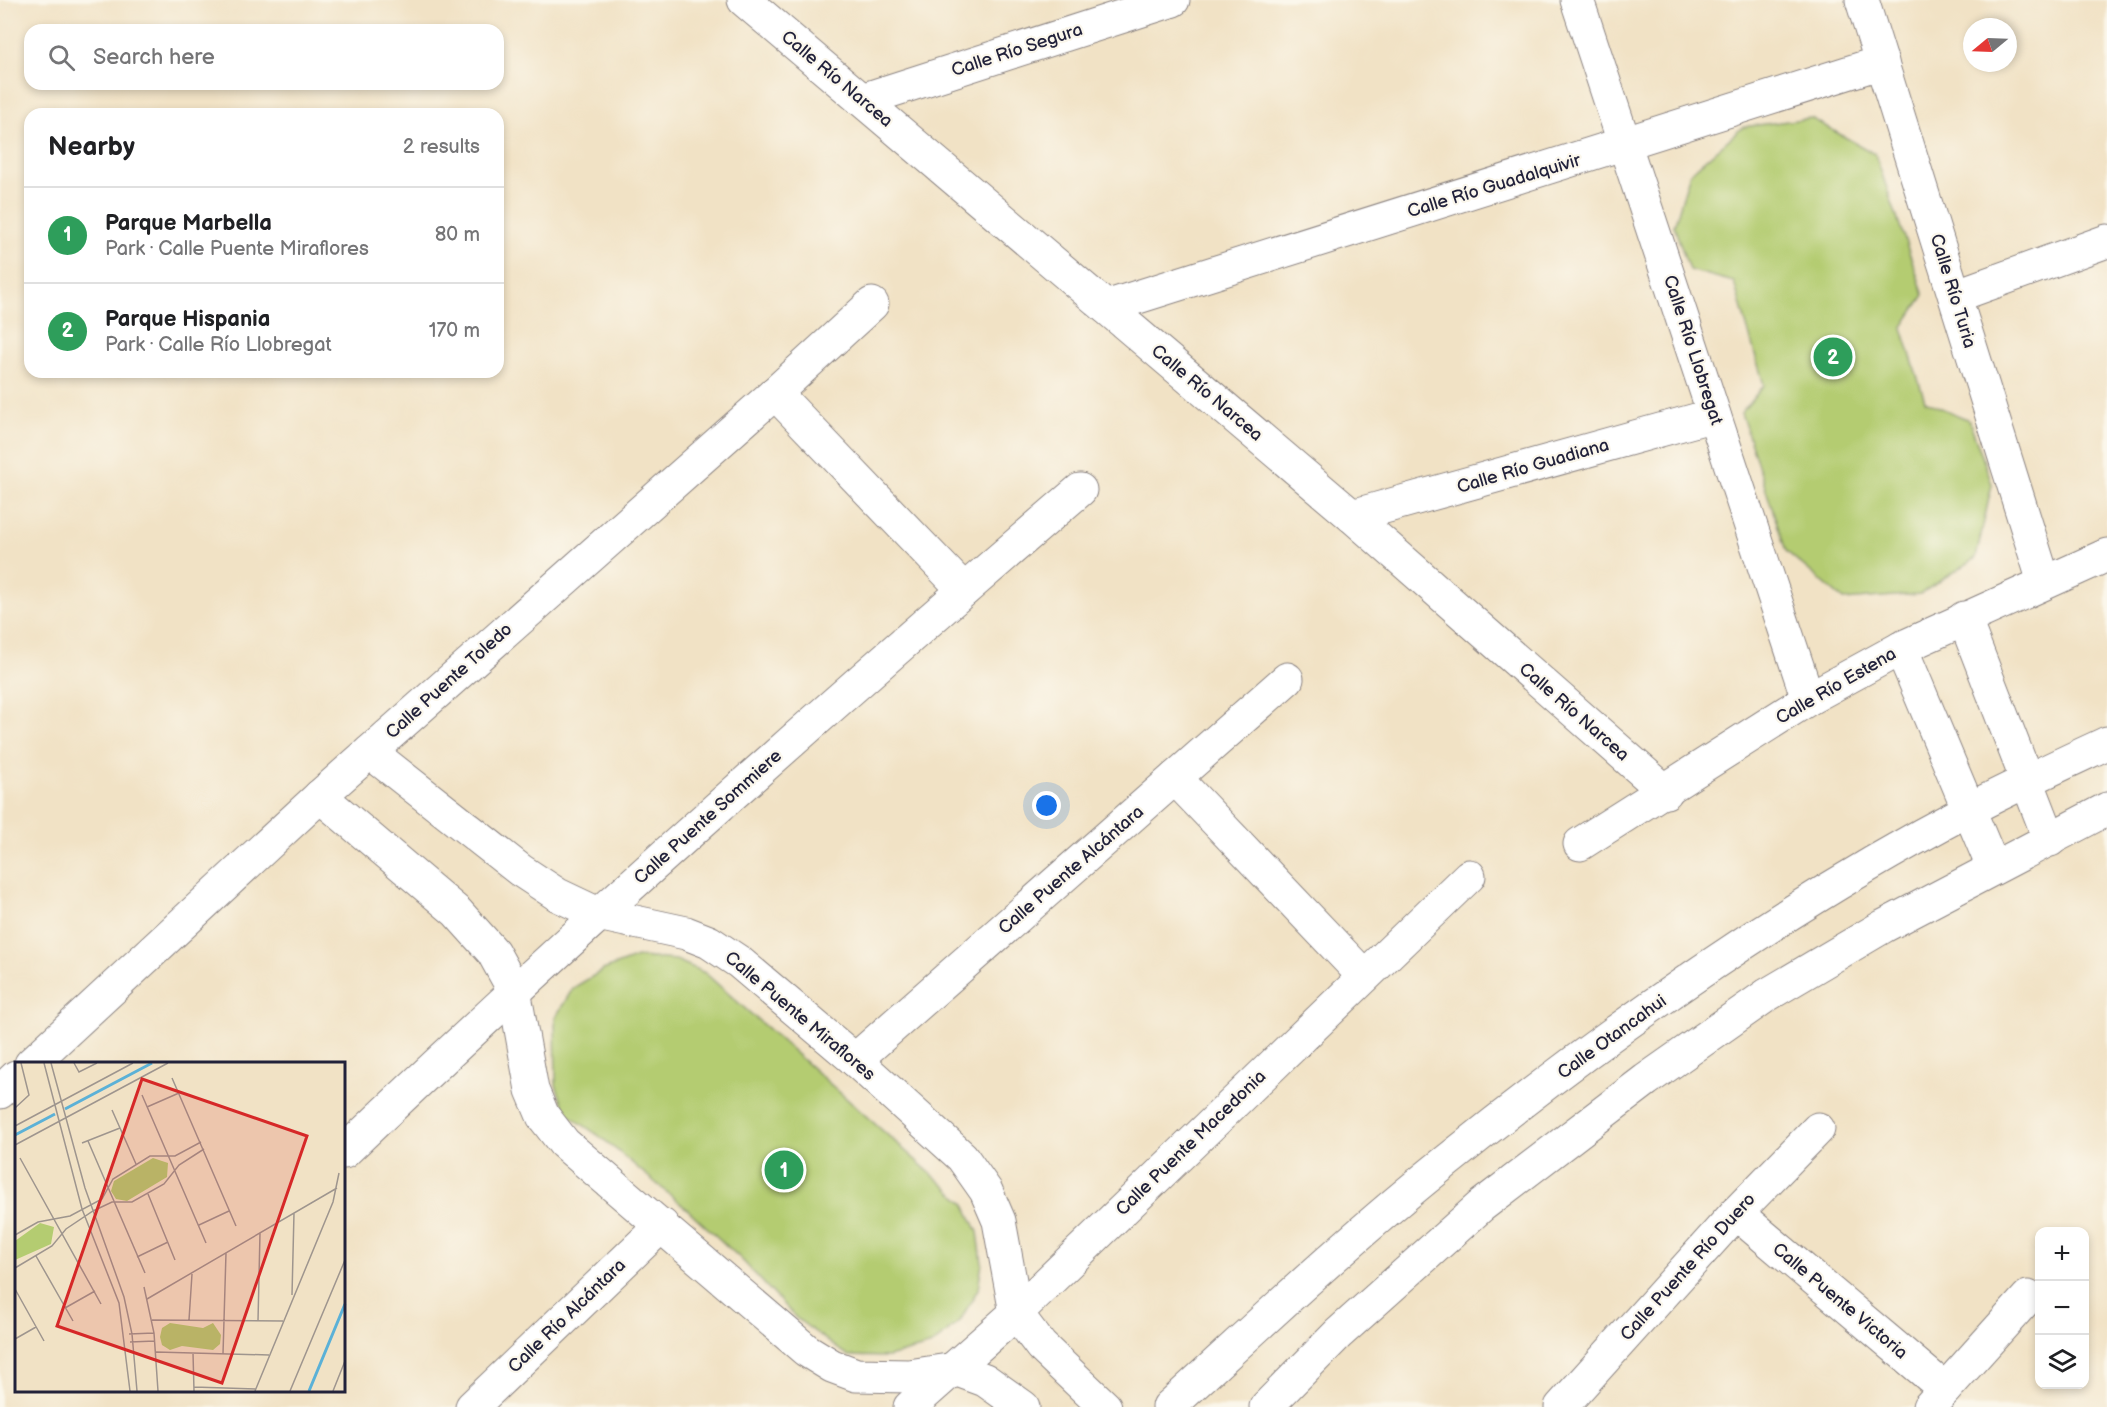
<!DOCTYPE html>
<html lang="en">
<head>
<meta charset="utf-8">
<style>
  :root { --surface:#fff; --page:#f6f6f6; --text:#202124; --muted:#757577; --line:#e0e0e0; --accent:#d93025 }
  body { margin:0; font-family:"Balsamiq Sans",sans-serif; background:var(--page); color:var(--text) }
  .controls { position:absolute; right:18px; bottom:18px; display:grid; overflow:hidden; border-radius:12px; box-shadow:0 3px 9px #0003 }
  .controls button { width:54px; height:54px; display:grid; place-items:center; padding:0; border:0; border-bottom:2px solid var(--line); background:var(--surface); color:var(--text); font:30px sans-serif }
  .compass { position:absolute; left:1963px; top:18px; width:54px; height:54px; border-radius:50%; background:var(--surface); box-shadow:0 3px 9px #0003; rotate:251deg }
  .you { position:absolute; left:1047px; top:806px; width:21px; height:21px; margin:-15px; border:4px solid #fff; border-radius:50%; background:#1a73e8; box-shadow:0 0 0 9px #1a73e833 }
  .badge { display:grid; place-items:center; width:39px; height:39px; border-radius:50%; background:var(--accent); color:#fff; font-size:20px; font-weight:700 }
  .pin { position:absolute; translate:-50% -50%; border:3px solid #fff; box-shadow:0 2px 6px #0006 }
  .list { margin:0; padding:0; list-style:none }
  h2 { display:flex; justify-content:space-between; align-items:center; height:78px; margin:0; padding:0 24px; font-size:26px }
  h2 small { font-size:20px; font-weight:400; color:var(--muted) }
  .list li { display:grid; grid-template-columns:39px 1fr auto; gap:18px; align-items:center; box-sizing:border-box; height:96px; padding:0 24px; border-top:2px solid var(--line) }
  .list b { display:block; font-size:22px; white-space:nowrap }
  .list p { margin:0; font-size:20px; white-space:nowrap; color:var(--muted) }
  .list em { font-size:20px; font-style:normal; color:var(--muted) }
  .icon { flex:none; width:33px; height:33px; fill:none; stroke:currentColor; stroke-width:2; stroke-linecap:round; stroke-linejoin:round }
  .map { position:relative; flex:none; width:2107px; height:1407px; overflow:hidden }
  .search { position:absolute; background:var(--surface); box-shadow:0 3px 9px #0003; left:24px; top:24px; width:480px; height:66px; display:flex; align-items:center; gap:15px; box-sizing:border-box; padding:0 21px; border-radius:18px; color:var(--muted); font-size:22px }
  .panel { position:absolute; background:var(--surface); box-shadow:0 3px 9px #0003; left:24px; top:108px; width:480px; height:270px; border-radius:18px }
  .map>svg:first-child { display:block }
  .green { fill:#b4cc71; stroke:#6b7756; stroke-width:1.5 }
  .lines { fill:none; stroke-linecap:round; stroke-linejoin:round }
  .minor-casing { stroke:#8a8280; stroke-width:35 }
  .minor { stroke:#fff; stroke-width:33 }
  .labels { text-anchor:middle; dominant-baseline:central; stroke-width:4.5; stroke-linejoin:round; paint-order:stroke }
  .street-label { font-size:18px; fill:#22223b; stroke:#fbf7ec }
  .inset-river { fill:none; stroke:#5bb1d7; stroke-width:3 }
  .inset-road { fill:none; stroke:#9e958e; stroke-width:1.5 }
  .view { fill:#d62828; fill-opacity:0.15; stroke:#d62828; stroke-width:3 }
  .inset-edge { fill:none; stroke:#22223b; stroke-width:3 }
</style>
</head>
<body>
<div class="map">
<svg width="2107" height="1407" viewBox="0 0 2107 1407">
  <rect width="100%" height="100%" fill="#fbf7ec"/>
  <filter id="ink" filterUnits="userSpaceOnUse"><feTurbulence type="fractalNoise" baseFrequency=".0167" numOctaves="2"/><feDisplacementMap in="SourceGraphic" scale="12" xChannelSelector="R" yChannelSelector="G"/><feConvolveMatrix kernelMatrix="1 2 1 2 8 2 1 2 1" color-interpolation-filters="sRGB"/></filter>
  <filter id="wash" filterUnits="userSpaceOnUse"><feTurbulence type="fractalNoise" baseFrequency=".008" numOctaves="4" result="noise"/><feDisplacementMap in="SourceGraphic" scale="24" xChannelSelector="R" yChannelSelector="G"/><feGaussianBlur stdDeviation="1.35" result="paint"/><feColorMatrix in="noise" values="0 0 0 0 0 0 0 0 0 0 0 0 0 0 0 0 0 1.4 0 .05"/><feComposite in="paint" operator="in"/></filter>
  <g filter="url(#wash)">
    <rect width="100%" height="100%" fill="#f1e2c5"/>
    <g class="green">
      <path d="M1811,118l64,36 49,141 -22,33 23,73 44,19 23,64 -16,74 -56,36 -76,6 -58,-49 -45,-138 23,-28 -30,-103 -45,-12 -15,-44 16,-53 53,-46z"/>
      <path d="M637,957l39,3 29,13 259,230 14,29 4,31 -4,26 -18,32 -28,24 -44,12 -40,-1 -52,-38 -55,-59 -54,-50 -85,-71 -36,-25 -10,-28 -1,-67 18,-30 30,-18z"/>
    </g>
  </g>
  <g filter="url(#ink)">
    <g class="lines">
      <defs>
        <g id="minor">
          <path d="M744,0l608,516 314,276"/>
          <path d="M1577,0l231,699"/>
          <path d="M1862,0l182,582"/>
          <path d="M862,100l311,-100"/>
          <path d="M1955,296l152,-55"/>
          <path d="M1106,307l776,-245"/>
          <path d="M775,393l189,197"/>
          <path d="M1352,516l362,-101"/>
          <path d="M1964,618l86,222"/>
          <path d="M1901,648l92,219"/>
          <path d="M370,752l150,118 38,25 40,19 88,19 23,9 30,20 116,98 107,97 24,34 13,30 17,92 25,33 64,61"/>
          <path d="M1175,778l189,198"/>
          <path d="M320,796l137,116 36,40 21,38 18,100 11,26 21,27 242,207 26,16 24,9 53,1 46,-7 30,11 38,27"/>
          <path d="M1580,844l228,-145 93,-51 206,-93"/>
          <path d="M855,1060l432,-381"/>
          <path d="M31,1064l289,-268 455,-403 97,-89"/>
          <path d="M0,1092l16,-15"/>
          <path d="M344,1152c239,-228 486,-447 736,-662"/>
          <path d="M1736,1213l209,176"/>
          <path d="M472,1407l190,-182"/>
          <path d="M910,1407l106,-94 453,-437"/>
          <path d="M1169,1407c91,-83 181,-169 278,-246 160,-129 337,-254 519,-350 46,-24 94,-46 141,-68"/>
          <path d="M1266,1407l72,-73 143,-128 165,-126 121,-85 117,-69 223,-117"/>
          <path d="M1561,1407l175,-194 82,-84"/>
          <path d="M1929,1407l99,-110"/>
        </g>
      </defs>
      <use href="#minor" class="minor-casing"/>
      <use href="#minor" class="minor"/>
    </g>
  </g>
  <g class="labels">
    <g class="street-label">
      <text transform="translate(1017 50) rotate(-18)">Calle Río Segura</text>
      <text transform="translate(837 79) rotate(40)">Calle Río Narcea</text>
      <text transform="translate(1494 186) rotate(-17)">Calle Río Guadalquivir</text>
      <text transform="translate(1953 291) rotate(73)">Calle Río Turia</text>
      <text transform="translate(1693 350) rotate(72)">Calle Río Llobregat</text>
      <text transform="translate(1207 393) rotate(40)">Calle Río Narcea</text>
      <text transform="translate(1533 466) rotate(-16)">Calle Río Guadiana</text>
      <text transform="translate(449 681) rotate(-42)">Calle Puente Toledo</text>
      <text transform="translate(1836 686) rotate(-30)">Calle Río Estena</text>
      <text transform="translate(1574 712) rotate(41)">Calle Río Narcea</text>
      <text transform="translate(708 817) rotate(-42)">Calle Puente Sommiere</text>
      <text transform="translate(1071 870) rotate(-41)">Calle Puente Alcántara</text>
      <text transform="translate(800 1016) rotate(40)">Calle Puente Miraflores</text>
      <text transform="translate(1612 1037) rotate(-36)">Calle Otancahui</text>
      <text transform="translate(1191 1143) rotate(-44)">Calle Puente Macedonia</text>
      <text transform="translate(1688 1267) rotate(-48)">Calle Puente Río Duero</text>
      <text transform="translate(1840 1301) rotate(40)">Calle Puente Victoria</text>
      <text transform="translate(567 1316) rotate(-44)">Calle Río Alcántara</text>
    </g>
  </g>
  <g transform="translate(15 1062)">
    <rect width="330" height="330" fill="#f1e2c5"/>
    <path d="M138,96l15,5 -1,14 -40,24 -11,-2 -5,-8 3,-10zM25,161l14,4 -3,17 -36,16v-19zM155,261l33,5 10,-5 8,12 -1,9 -7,6 -31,-4 -12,4 -8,-5 -2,-8 2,-9z" fill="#b4cc71"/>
    <path class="inset-river" d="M50,47l87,-46M0,73l40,-21M294,329l36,-87"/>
    <path class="inset-road" d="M29,1l38,146 37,94 11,88M36,1l34,125 39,109 8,37 5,57M59,1l5,9 18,-9M157,16l64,148M127,33l64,148M132,45l32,-14M0,46l14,-13 -8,-32M97,48l24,54M0,64l118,-63M73,79l57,132M67,81l38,-15M0,83l153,-82M5,96l81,146M133,132l27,66M184,163l30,-14M0,173l23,-13 32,-6 32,-17 11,-20 37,-23h25l26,-14M21,194l37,65M122,195l31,-15M0,206l37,-22 14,-17 27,-18 19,-9h20l32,-18 15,-19 25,-16M129,225l10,46 4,58M0,227l29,52M277,233l2,-82M132,237l190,-111M50,246l30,-17M137,258l131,1M174,258l3,-46M243,259l2,-88M114,272l25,-1M0,277l21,-12M115,280l25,-1M141,290l113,3M178,291l1,38M208,292l3,-101M179,325l62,2M240,329l78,-189 6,-29M275,329l55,-131M318,329l12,-30"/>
    <path class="view" d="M127,17l165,57 -85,247 -165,-57z"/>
    <rect width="330" height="330" class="inset-edge"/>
  </g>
</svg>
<div class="controls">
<button>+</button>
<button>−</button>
<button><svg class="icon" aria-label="layers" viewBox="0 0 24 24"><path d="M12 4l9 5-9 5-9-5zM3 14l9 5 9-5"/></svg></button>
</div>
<svg class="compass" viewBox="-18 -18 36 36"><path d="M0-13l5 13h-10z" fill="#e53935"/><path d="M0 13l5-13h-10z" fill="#757577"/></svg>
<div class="you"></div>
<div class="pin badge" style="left:784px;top:1170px;background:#2e9e5b">1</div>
<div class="pin badge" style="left:1833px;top:357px;background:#2e9e5b">2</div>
<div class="search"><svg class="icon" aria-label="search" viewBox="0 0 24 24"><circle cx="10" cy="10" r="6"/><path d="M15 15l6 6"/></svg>Search here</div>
<section class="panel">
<h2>Nearby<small>2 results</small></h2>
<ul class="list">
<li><span class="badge" style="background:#2e9e5b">1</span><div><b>Parque Marbella</b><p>Park · Calle Puente Miraflores</p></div><em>80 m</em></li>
<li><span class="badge" style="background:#2e9e5b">2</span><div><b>Parque Hispania</b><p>Park · Calle Río Llobregat</p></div><em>170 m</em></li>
</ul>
</section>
</div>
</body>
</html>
